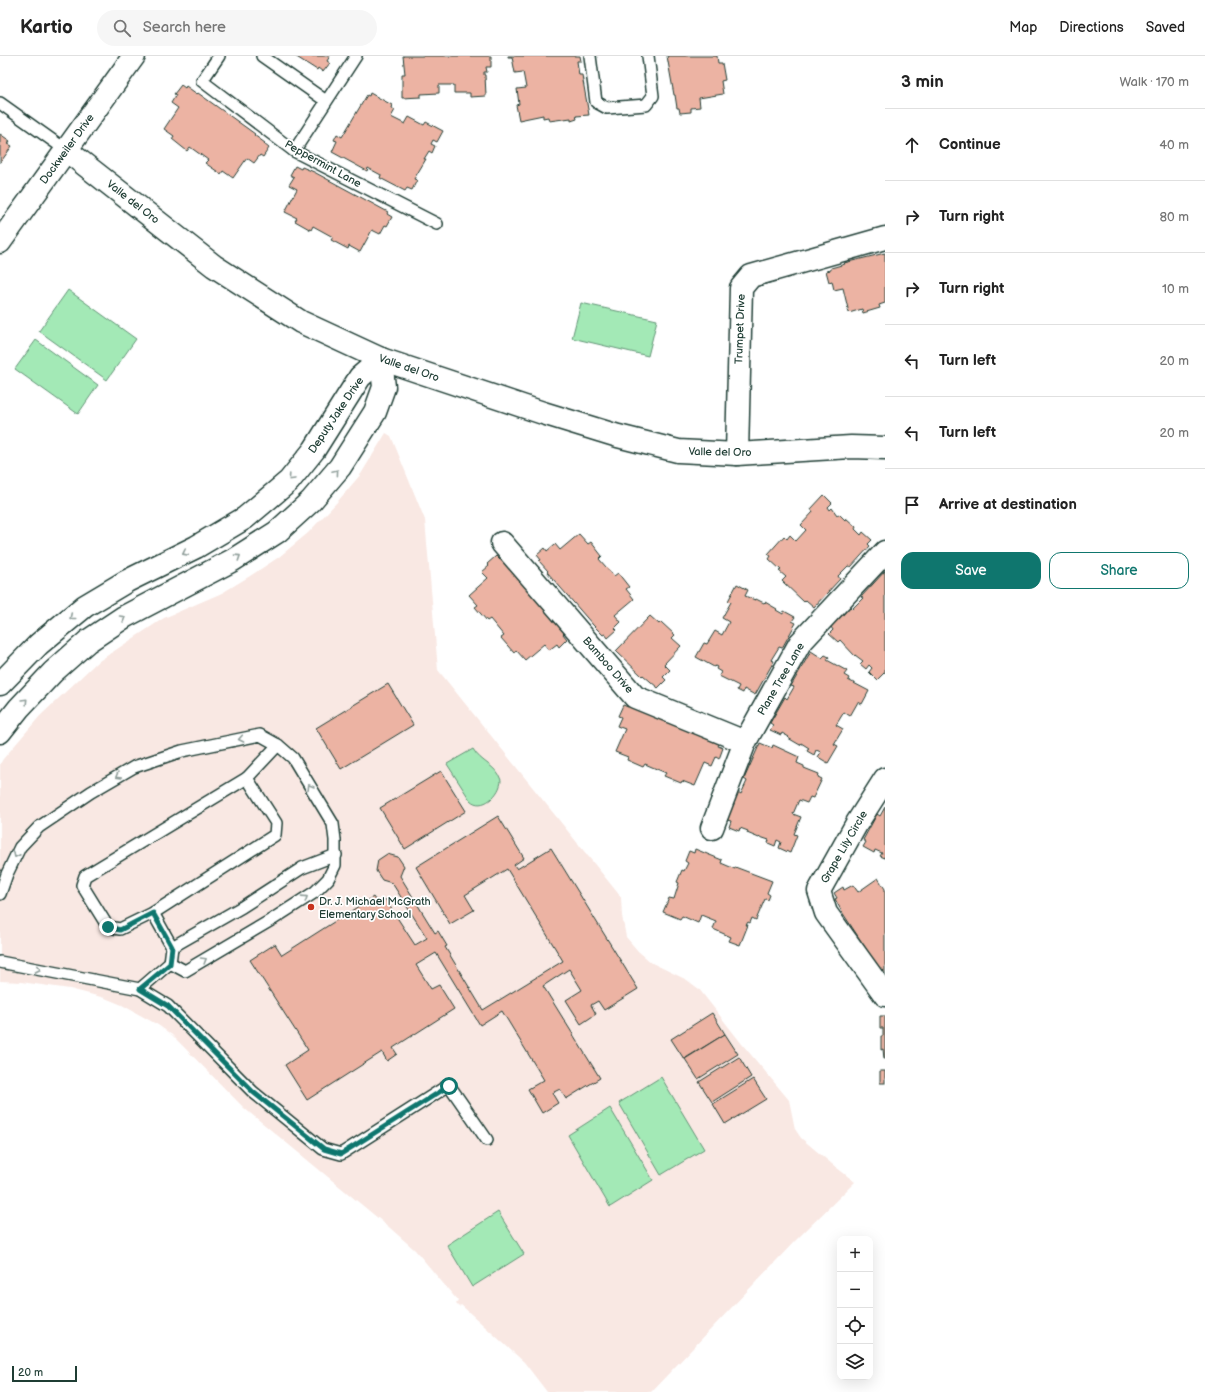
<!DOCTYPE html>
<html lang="en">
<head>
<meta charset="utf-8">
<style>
  :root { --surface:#fff; --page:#f6f6f6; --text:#222; --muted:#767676; --line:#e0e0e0; --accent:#0f766e }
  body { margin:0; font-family:"Balsamiq Sans",sans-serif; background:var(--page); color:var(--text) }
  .controls { position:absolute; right:12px; bottom:12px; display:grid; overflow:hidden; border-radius:8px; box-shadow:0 4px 16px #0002 }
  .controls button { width:36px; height:36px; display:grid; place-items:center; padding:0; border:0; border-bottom:1px solid var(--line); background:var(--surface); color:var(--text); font:20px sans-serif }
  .scale { position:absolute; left:12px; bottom:10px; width:65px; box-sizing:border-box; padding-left:4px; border:2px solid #1f3d34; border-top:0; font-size:11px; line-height:14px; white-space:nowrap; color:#1f3d34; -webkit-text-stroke:3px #fff; paint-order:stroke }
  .stop { position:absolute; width:12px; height:12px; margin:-9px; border:3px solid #0f766e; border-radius:50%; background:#fff }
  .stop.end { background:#0f766e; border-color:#fff; box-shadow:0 1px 4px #0008 }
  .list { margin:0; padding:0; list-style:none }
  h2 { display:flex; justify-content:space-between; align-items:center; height:52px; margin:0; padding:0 16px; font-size:17px }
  h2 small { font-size:13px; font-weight:400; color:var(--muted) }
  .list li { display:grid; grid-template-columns:26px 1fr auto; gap:12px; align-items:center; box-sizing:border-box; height:72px; padding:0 16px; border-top:1px solid var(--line) }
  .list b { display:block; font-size:15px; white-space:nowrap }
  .list em { font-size:13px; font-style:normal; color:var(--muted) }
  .actions { display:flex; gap:8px; padding:12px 16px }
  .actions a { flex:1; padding:9px 0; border:1px solid var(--accent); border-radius:12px; text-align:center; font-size:14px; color:var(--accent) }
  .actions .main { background:var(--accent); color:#fff }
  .icon { flex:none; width:22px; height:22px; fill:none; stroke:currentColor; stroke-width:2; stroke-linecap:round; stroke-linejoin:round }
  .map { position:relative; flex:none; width:885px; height:1336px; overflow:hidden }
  header { display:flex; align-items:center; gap:24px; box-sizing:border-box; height:56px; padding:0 20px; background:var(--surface); border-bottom:1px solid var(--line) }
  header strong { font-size:19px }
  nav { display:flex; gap:22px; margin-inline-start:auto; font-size:14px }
  .search { width:280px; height:36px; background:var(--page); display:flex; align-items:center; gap:10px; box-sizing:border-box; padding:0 14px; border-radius:22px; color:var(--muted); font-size:15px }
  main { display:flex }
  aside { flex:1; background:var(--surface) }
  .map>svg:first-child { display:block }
  .built { fill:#f9e8e3 }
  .green { fill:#a3e9b6; stroke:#619375 }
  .building { fill:#ecb3a3; stroke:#1f3d34 }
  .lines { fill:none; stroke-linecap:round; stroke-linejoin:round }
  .service-casing { stroke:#1f3d34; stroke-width:14 }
  .minor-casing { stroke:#1f3d34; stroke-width:25 }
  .service { stroke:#fff; stroke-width:11 }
  .minor { stroke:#fff; stroke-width:22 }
  .oneway { stroke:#8f9e9a }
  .route { stroke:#0f766e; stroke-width:5 }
  .poi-dot { fill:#c8321e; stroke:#fff; stroke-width:1.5 }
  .labels { text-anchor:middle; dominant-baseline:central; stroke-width:3.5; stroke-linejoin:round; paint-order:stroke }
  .street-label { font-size:11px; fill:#1f3d34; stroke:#fff }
  .poi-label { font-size:11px; fill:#1f3d34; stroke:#fff; text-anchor:start }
</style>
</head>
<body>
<header>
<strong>Kartio</strong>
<div class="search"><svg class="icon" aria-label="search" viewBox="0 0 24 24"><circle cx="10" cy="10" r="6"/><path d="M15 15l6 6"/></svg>Search here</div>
<nav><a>Map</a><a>Directions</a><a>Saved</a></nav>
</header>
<main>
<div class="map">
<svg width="885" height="1336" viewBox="0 0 885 1336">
  <rect width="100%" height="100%" fill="#fff"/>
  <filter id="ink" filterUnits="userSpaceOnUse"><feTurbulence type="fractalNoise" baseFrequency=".025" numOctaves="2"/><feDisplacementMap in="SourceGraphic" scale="8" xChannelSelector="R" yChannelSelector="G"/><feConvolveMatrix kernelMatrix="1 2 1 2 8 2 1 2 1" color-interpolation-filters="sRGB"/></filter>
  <g filter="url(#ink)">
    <path class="built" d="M386,377l5,3 34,84 13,150 183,227 1,19 4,21 12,14 14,12 35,17 12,9 43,55 47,56 6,29 6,9 31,26 23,18 -60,59 -144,151h-104l-23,-30 -63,-57 -2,2 -3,-3 2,-3 -43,-51 -25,-22 -146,-120 -72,-73 -14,-10 -36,-20 -17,-7 -35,-9 -49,-7 -21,-1v-217l3,-5 37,-43 56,-53 68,-45 58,-25 28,-17 29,-19 29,-24 30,-32 23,-27z"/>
    <g class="green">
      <path d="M68,234l68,49 -29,41 -68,-49z"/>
      <path d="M581,247l76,17 -9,36 -76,-18z"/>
      <path d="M36,284l62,45 -20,29 -63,-45z"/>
      <path d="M473,693c8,14 23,16 28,31 0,14 -19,32 -31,20l-23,-36z"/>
      <path d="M661,1021l43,72 -43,26 -42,-72z"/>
      <path d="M610,1052l43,72 -43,27 -42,-72z"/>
      <path d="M498,1156l26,42 -52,33 -25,-42z"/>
    </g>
    <g class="building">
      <path d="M295,0h35l-3,5 3,2 -7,9 -5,-4 -1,2z"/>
      <path d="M403,0h88v11h-5l1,5h-3v3h1l1,21 -16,1v-4h-16v-8h-15v8l-18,1v3l-19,1v-24h3z"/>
      <path d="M508,0h72l1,5h-4l2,14h3l7,40 -13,1 1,3 -6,2v-3l-22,3 -1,-4 -5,1v-3l-24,5 -3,-15 3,-1 -2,-15 9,-1 -3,-16 -8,1 -3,-16h-4z"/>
      <path d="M667,0h50l1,7h4l3,17 -4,1 2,13 -24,4 1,9 -9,1v4l-11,1 -1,-5h-2l-2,-13h-1z"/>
      <path d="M181,29l4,3 1,-2 11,8 1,-1 57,41 -1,1 11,8 -1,1 5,4 -6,9 -3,-2 -6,8 -7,-5 -14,20 -10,-7 -2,3 -16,-11 3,-3 -18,-13 -3,4 -15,-12 2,-3 -10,-7 14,-21 -7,-5 5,-8 -2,-1z"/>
      <path d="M370,37l22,12 -1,3 4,2 -4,7 14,7 4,-7 15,8 2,-3 17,9 -6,11 -4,-2 -2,4 4,2 -3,7 -3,-2 -5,8h2l-12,20 3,1 -5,10 -5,-2 -2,3 -25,-13 1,-3 -13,-7 -1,3 -35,-19 5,-11 -3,-1 3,-6 5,3 25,-42 2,1z"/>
      <path d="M0,78l10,7 -2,3 4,2 -12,17z"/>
      <path d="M295,110l6,3 1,-2 12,5 74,40 -1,2 5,3 -5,9 -2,-1 -5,9 -8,-4 -12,22 -11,-6 -1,3 -17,-9 2,-3 -20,-11 -2,4 -16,-9 2,-3 -12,-6 12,-23 -8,-4 5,-8 -4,-2z"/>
      <path d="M885,197v50l-6,2 1,3 -17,5 -1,-4 -13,4 -6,-25 -9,2 -2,-9 -3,1 -3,-11 5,-1v-2l14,-4 -1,-1z"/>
      <path d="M824,439l8,8 -4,4 2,3 2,-2 5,7 2,-1 6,6 1,-2 10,9 -1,2 6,6 2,-3 9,8 -4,4 2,2 -19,21 -3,-1 -10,10 2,3 -26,28 -8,-7 -2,2 -22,-21 4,-4 -7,-6 2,-1 -12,-11 2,-3 -3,-2 16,-18 3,3 3,-4 6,6 10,-11 -5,-5 12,-13 -2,-3z"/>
      <path d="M579,478l9,10 3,-2 11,14 -3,3 15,17 4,-3 11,14 -3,2 8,10 -19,16 6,7 -6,6 2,2 -9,8 -3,-4 -2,1 -10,-10 -46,-53 1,-1 -9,-10 2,-1 -4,-5 8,-7 2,3 8,-7 5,6z"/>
      <path d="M496,500l4,4 1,-1 9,11 1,-1 46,53 -1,1 8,10 -1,1 4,5 -8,8 -2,-3 -8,6 -5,-6 -19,16 -9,-10 -2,3 -13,-15 3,-2 -14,-17 -3,2 -12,-14 3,-2 -9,-10 19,-17 -6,-6 7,-6 -2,-2z"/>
      <path d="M885,515v101l-8,8 -8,-8 3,-4 -3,-3 -3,4 -6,-5 3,-3 -8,-6v1l-15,-16 -2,2 -9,-8 4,-4 -2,-3 19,-20 2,2 11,-11 -2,-1z"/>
      <path d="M737,528l11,6 -3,6 10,4 1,-1 8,4 1,-1 12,7 -1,1 7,4 1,-3 11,6 -3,4 4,2 -14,25 -3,-1 -8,13 3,1 -19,34 -11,-6 -1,4 -6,-3 2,-4 -20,-10 2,-4 -5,-3 1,-2 -2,-1 -1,1 -18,-10 8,-14 3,1 8,-13 7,4 7,-13 -7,-4 9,-16 -3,-1z"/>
      <path d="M650,560l9,8 2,-2 14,13 -3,3 9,8 -17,18 6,6 -7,7 3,3 -8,8 -15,-13 -1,1 -26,-25z"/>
      <path d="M811,595l11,7 3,-3 4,2 -2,3 20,11 -3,4 5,3 -1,2 21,11 -7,13 -4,-2 -8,14 -6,-4 -8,13 7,4 -9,15 4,2 -10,17 -10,-6 3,-5 -5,-2 -2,5 -7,-4 2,-3 -8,-5 -1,2 -12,-7 1,-1 -7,-4 -1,2 -11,-5 3,-5 -3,-2 15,-26 2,2 7,-12 -3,-1z"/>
      <path d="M388,628l25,41 -72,44 -25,-41z"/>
      <path d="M623,649l5,2 1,-1 90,38 -1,2 5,2 -4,11 -3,-2 -4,9 -7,-3 -10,23 -13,-5 -1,2 -17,-7 2,-3 -21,-9 -2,3 -16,-7 1,-3 -13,-5 10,-23 -8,-3 4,-9 -3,-1z"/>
      <path d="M760,687l12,5 1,-3 26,12 -2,6 7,3v2l15,6 -1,3 4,2 -9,19 -3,-1 -3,6 -8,-3 -6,14 8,3 -7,17 3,1 -7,18 -11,-5 2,-6 -4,-2 -2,6 -7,-3 1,-3 -9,-3 -1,1 -12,-5 1,-2 -8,-3 -1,3 -10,-4 2,-6 -4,-1 11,-28 3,2 6,-13 -3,-2z"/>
      <path d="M441,715l25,40 -61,38 -25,-41z"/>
      <path d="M885,751v51l-5,-2 2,-3 -7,-3 -1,3 -11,-6 3,-5 -3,-2 14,-26 3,2z"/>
      <path d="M498,760l26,42 -10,7 3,4 34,-21 87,141 -34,21 -6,-9 -7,4 5,9 -15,10 -15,-24 16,-10 -13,-21 -26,17 57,92 -34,21 -6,-10 -8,4 6,10 -16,10 -14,-24 16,-9 -42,-69 -22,14 -44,-72 -20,12 15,24 8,-4 15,24 -61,39 4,6 -10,7 -5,-9 -75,48 -22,-35 23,-15 -58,-90 25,-16 7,11 91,-58 5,7 7,-5 30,46 12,-7 -35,-55 -10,-3 -6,-9 2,-11 9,-6 11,3 6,9 -4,10 35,57 3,-2 9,15 -2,1 38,63 80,-49 -56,-92 -42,26 9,15 -24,14 -34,-57z"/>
      <path d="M695,793l27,11 -1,3 14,6v-2l37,14 -5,12 3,2 -2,5 -3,-1 -9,21 -4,-2 -2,5 -2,-1 -2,3h2l-8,20 -11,-4 2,-4 -18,-8 3,-8 -15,-6 -3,8 -16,-7 -2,3 -17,-7 6,-14 5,1 5,-16 -2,-1 5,-12 2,1 4,-8 -3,-2 4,-10 5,2z"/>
      <path d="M878,822l7,11v85l-4,-5 -1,1 -38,-58 -7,-13 2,-1 -3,-5 9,-6 1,3 9,-5 5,7z"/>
      <path d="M712,957l13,21 -41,25 -13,-20z"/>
      <path d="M880,960h5v43h-1l-1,-10 -2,1v-14h2v-8h-3z"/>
      <path d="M725,978l13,20 -40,25 -13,-20z"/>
      <path d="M739,1001l12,20 -39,25 -13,-20z"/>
      <rect x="880" y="1015" width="5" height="12"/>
      <path d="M753,1023l13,20 -41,25 -12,-20z"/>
    </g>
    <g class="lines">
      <defs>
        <g id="service">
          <path d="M219,0l-17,25 92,70 143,73"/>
          <path d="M262,0l64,45"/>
          <path d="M590,0l6,46 11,6 39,-3 7,-9 -5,-40"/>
          <path d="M0,47l66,47"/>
          <path d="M294,95l62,-95"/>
          <path d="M247,722l29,45 -1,12 -122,78 -33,16 -12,-2 -26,-42 3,-9z"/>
          <path d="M247,722l31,-33"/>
          <path d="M0,838l7,-20 13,-27 19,-20 52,-35 43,-25 48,-16 78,-16 18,10 15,13 40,66 2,16v25l-7,14 -13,13 -42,27 -88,52 -15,-8"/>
          <path d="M172,891l70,-40 60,-39 34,-13"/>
          <path d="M0,906l140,27 28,17 85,86 70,57 18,5 108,-69 38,55"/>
          <path d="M140,933l30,-26 2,-16 -19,-34"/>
        </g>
        <g id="minor">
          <path d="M66,94l148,116 87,56 80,37 162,54 75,23 60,15 59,3 114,-7 34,1"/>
          <path d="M0,186l134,-186"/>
          <path d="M737,398l4,-166 10,-12 134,-38"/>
          <path d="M502,487l133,154 110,45"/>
          <path d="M0,628l39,-40 46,-38 42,-25 69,-34 49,-29 44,-37 25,-31 46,-73 21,-18"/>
          <path d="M0,676l19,-24 34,-36 35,-31 36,-24 109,-57 44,-28 34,-31 29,-34 35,-55 9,-25 -3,-28"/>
          <path d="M885,723l-28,44 -38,68 7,22 59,82"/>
          <path d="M712,772l33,-86 55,-99 85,-91"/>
        </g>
      </defs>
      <use href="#service" class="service-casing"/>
      <use href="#minor" class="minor-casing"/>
      <use href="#service" class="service"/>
      <use href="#minor" class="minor"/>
    </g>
    <defs><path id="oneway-chevron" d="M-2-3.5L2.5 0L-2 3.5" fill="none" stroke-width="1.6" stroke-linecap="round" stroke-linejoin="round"/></defs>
    <g class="oneway">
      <use href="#oneway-chevron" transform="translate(336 416) rotate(-50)"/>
      <use href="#oneway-chevron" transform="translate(291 422) rotate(133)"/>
      <use href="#oneway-chevron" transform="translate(185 497) rotate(154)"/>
      <use href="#oneway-chevron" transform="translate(238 501) rotate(-33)"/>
      <use href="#oneway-chevron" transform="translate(72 561) rotate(141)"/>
      <use href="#oneway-chevron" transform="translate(123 562) rotate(-31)"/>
      <use href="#oneway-chevron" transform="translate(25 645) rotate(-46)"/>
      <use href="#oneway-chevron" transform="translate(241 683) rotate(169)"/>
      <use href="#oneway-chevron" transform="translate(118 720) rotate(150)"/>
      <use href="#oneway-chevron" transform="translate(310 731) rotate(-121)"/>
      <use href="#oneway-chevron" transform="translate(16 799) rotate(116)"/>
      <use href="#oneway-chevron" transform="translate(305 842) rotate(-33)"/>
      <use href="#oneway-chevron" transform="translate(204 904) rotate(-31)"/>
      <use href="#oneway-chevron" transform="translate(38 913) rotate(11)"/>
    </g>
  </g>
  <g class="lines" filter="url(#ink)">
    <path class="route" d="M108,871l12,3 33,-17 19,34 -2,17 -30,25 28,17 85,86 71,57 17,5 108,-68"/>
  </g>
  <circle class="poi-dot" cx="311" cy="851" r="4"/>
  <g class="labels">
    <g class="street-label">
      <text transform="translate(67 93) rotate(-54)">Dockweiler Drive</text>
      <text transform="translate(323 108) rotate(29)">Peppermint Lane</text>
      <text transform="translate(133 146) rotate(38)">Valle del Oro</text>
      <text transform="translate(740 273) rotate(-88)">Trumpet Drive</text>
      <text transform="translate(409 312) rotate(19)">Valle del Oro</text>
      <text transform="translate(336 359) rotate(-56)">Deputy Jake Drive</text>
      <text transform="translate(720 396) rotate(1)">Valle del Oro</text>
      <text transform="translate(608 609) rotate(49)">Bamboo Drive</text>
      <text transform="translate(781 623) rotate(-60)">Plane Tree Lane</text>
      <text transform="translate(844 791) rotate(-60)">Grape Lily Circle</text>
    </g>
    <g class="poi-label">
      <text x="319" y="845">Dr. J. Michael McGrath<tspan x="319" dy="13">Elementary School</tspan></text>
    </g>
  </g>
</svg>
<div class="controls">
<button>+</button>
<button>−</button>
<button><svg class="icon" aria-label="locate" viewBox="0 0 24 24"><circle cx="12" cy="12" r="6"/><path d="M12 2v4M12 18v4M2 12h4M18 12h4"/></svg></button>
<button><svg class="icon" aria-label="layers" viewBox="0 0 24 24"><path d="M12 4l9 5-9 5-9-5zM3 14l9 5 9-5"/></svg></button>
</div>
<div class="scale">20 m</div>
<div class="stop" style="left:449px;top:1030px"></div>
<div class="stop end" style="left:108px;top:871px"></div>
</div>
<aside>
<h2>3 min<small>Walk · 170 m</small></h2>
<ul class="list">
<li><svg class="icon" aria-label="ahead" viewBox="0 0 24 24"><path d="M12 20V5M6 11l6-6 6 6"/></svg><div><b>Continue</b></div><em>40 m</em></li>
<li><svg class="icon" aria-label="right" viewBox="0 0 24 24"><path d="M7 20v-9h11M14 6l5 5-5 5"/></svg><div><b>Turn right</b></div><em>80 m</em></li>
<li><svg class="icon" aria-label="right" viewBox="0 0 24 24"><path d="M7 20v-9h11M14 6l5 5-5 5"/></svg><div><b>Turn right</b></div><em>10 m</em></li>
<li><svg class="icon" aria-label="left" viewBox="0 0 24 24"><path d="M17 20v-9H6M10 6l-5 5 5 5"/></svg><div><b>Turn left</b></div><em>20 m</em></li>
<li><svg class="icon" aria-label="left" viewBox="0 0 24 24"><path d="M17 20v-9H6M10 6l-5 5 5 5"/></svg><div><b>Turn left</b></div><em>20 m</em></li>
<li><svg class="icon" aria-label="arrive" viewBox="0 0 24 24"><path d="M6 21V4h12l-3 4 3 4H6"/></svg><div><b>Arrive at destination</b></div></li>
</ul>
<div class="actions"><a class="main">Save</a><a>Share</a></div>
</aside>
</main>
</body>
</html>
